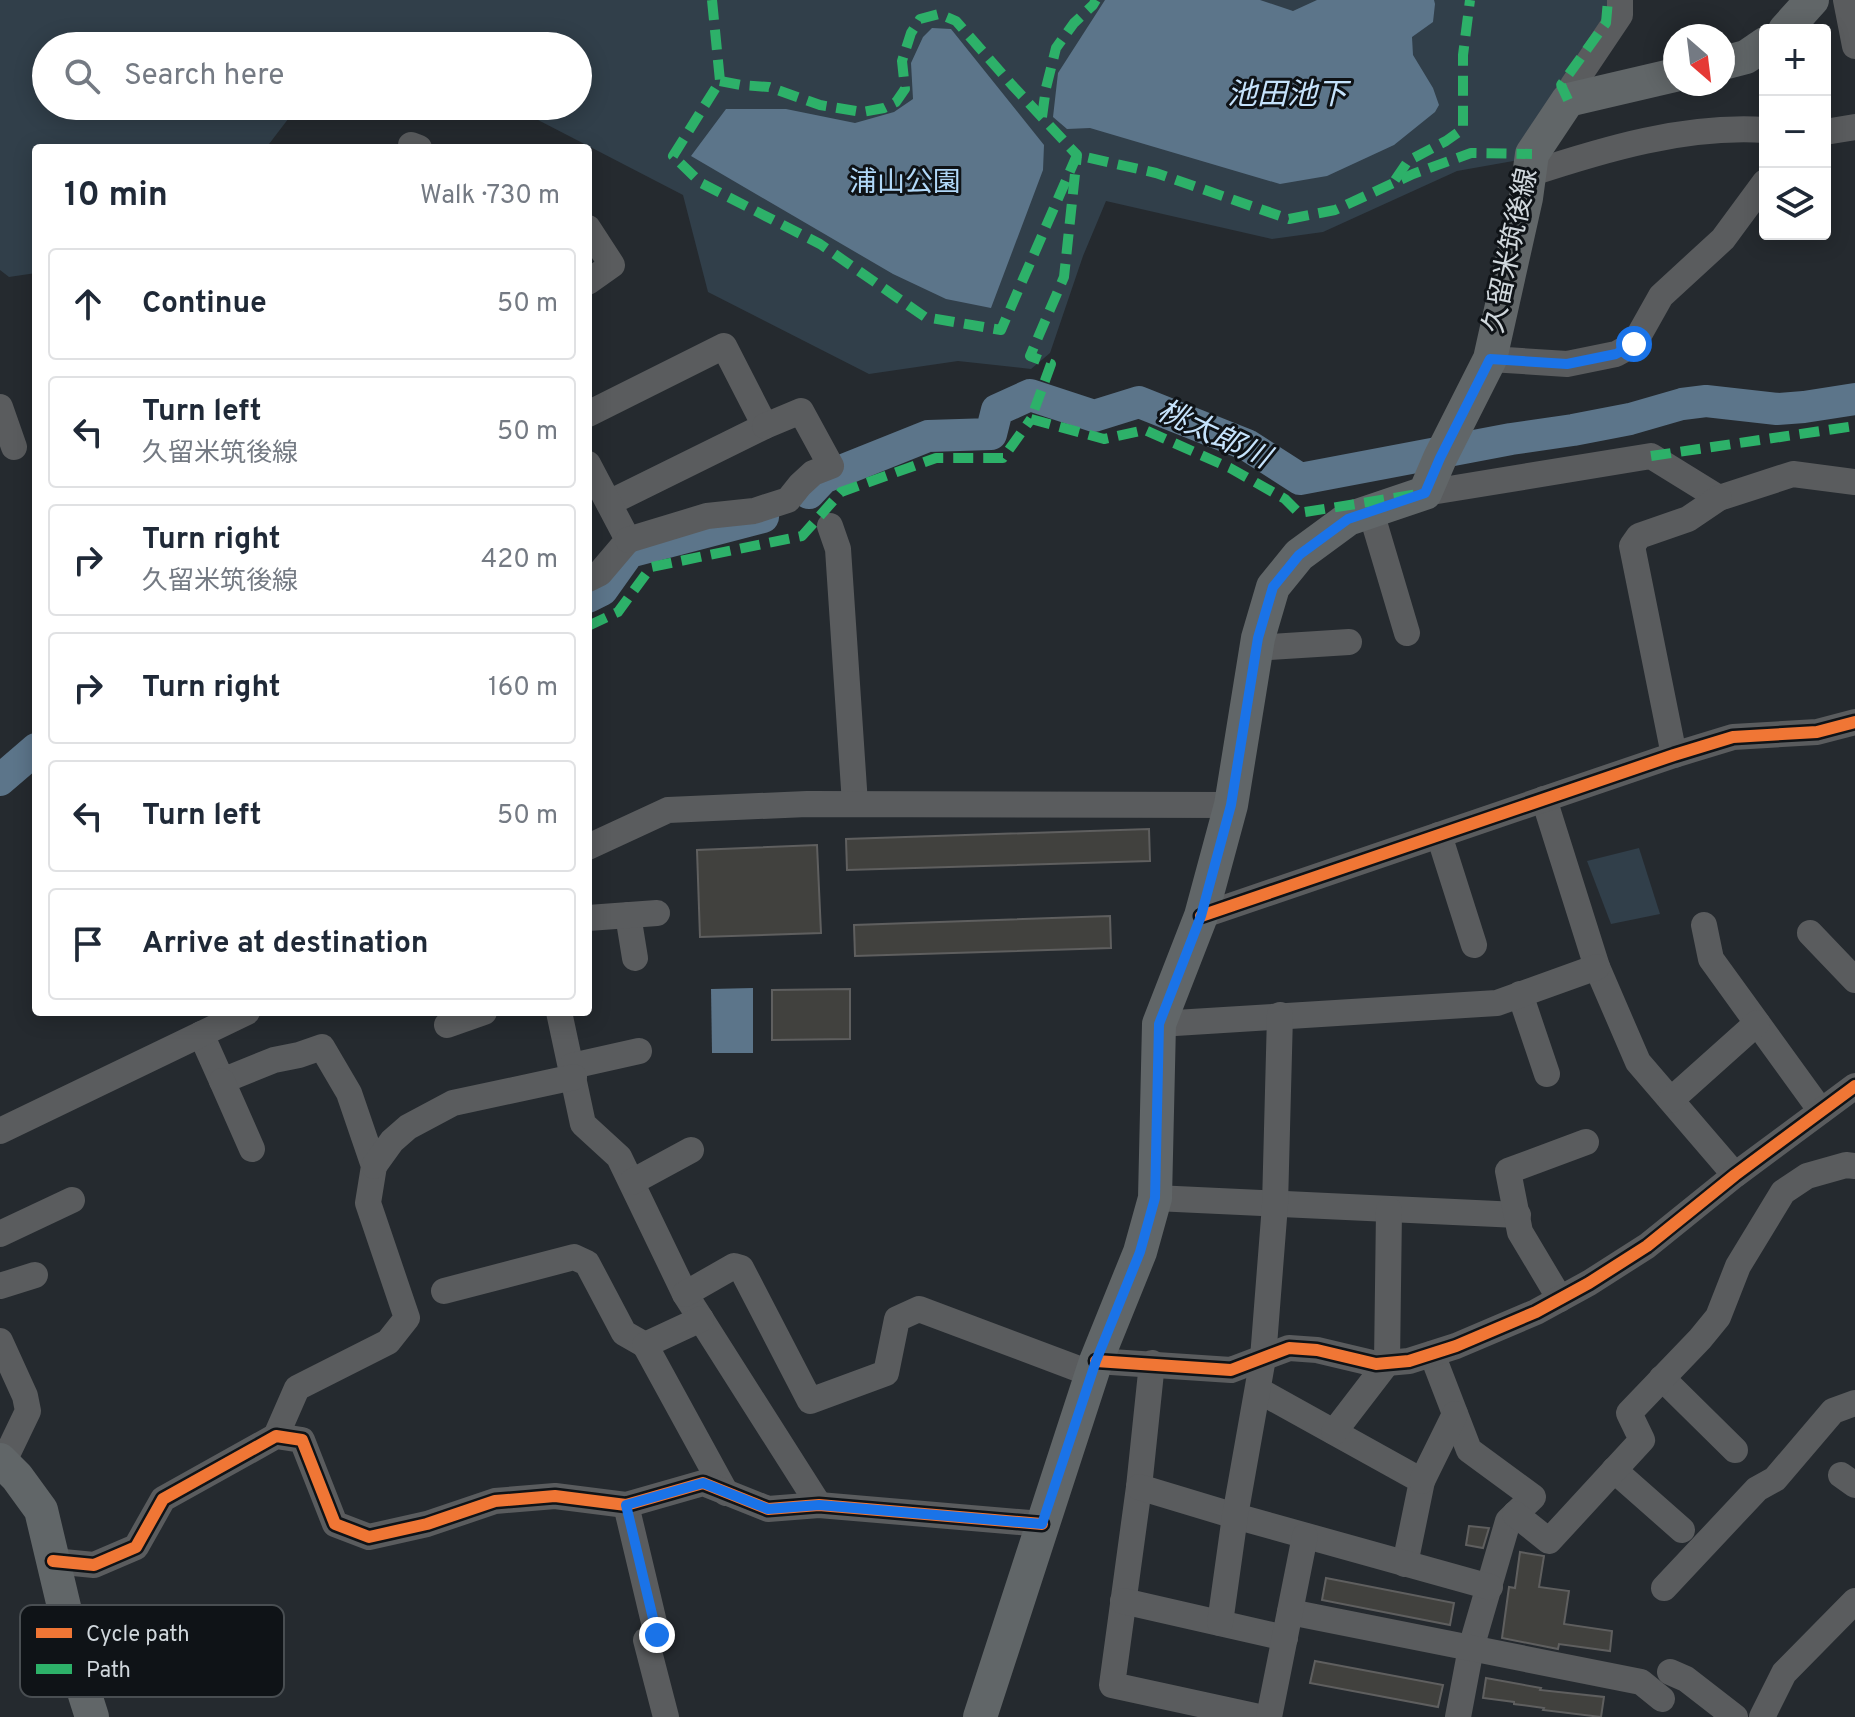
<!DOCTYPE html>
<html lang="en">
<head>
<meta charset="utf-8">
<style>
  :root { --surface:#fff; --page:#f6f6f7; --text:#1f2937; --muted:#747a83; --line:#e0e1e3 }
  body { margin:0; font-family:Overpass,"Noto Sans JP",sans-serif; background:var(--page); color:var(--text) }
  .controls { position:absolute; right:24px; top:24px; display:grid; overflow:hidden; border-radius:8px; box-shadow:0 4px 20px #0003 }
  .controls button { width:72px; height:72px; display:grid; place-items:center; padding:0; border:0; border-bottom:2px solid var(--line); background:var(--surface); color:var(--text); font:40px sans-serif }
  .compass { position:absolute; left:1663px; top:24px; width:72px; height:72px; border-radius:50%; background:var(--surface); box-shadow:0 4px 20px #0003; rotate:152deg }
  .stop { position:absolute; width:24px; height:24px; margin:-18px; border:6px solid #1a73e8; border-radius:50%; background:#fff }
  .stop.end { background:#1a73e8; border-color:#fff; box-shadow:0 2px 8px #0008 }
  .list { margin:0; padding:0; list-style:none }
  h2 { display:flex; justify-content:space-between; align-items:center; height:104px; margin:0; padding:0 32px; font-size:34px }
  h2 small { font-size:26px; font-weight:400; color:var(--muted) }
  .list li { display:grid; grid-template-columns:52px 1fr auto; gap:24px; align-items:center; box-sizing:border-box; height:112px; margin:0 16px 16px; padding:0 16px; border:2px solid var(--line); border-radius:8px }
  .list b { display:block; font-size:30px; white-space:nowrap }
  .list p { margin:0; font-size:26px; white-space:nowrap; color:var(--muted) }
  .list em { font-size:26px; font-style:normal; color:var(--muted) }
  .icon { flex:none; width:44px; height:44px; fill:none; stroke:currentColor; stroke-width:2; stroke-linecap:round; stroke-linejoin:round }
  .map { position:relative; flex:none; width:1855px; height:1717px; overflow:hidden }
  .search { position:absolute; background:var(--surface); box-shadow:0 4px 20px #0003; left:32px; top:32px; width:560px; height:88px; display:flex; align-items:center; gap:20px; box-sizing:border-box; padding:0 28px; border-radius:44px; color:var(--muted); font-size:30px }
  .panel { position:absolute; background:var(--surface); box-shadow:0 4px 20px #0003; left:32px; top:144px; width:560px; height:872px; border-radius:8px }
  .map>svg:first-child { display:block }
  .green { fill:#313f4a }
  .water { fill:#5c758a }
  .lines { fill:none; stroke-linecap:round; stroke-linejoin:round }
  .river { stroke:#5c758a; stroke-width:32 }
  .building { fill:#41413e; stroke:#5f5f5f; stroke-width:2 }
  .minor { stroke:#5a5c5e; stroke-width:26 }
  .major { stroke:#616668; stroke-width:34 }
  .quiet { stroke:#2db169; stroke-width:10; stroke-dasharray:20 10; stroke-linecap:butt }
  .cycleway-casing { stroke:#0f1317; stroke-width:17 }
  .cycleway { stroke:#f07635; stroke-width:12 }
  .route { stroke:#1a73e8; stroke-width:10 }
  .labels { text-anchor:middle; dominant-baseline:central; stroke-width:6; stroke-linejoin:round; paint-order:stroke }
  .park-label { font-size:28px; fill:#b1d8f8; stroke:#0f1317 }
  .street-label { font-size:28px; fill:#d0d7dc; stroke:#0f1317 }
  .water-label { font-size:30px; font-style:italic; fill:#c6e3fc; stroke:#0f1317 }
  .key { fill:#0f1317; stroke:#494e52; stroke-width:2 }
  .key-label { font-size:22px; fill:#d0d7dc }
</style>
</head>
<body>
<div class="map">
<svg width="1855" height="1717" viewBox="0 0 1855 1717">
  <rect width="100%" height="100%" fill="#252a2f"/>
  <g class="green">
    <path d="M0,0h1611l3,14 -95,146 -62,11 -134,61 -51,7 -166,-38 -23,55 -33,97 -19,16 -73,-8 -89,13 -161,-82 -25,-97 -172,-89h67v-60h-532v60h252l-32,42h-230v125l-27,4 -9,-7z"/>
    <path d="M1639,848l21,66 -49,10 -24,-63z"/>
  </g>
  <g class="water">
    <path d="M1105,0h155l33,11 24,-11h117l1,4 -2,18 -21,15 1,18 20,33 6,17 -4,7 -41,33 -67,31 -47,8 -190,-56 -23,1 -14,-12 5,-44z"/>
    <path d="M932,28l19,1 93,116 -1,25 -52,138 -45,-9 -53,-25 -202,-118 35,-47h60l69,14 39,-11 19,-13 -2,-36 12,-26z"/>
    <path d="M753,988v65h-41l-1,-64z"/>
  </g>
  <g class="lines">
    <g class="river">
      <path d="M809,493l14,-15 105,-42 63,-2 6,-24 33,-15 64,21 45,-14 108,43 53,34 211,-40 62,-9 57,-11 52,-15 24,-3 71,8 27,-2 51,-8"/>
      <path d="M588,597l14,-7 27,-38 134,-35"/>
      <path d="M0,780l36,-31"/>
    </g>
  </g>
  <g class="building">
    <path d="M1149,829l1,32 -303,9 -1,-31z"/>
    <path d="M817,845l4,88 -121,4 -3,-87z"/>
    <path d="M1110,916l1,32 -256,8 -1,-31z"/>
    <path d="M850,989v50l-78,1v-50z"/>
    <path d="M1469,1526l20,2 -6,20 -17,-3z"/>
    <path d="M1520,1552l24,4 -5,31 30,4 -5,33 48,7 -2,20 -51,-7 -1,5 -56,-11 7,-51 6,1z"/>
    <path d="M1326,1578l128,25 -4,22 -128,-25z"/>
    <path d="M1315,1661l128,24 -5,22 -128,-24z"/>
    <path d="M1486,1678l55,10 -1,2 64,7 -3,20 -58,-7 1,-2 -30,-4v-2l-31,-4z"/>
  </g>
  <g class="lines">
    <g class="minor">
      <path d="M1846,0l9,46"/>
      <path d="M1568,100l5,-15 47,-70v-15"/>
      <path d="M1825,132l30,-5"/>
      <path d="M411,148v-3l8,3"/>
      <path d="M1529,174c76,-25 156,-49 236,-44"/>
      <path d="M588,228l24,37 -24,17"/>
      <path d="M1490,359l77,5 49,-10 18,-10 27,-48 62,-57 42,-57"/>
      <path d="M0,407l14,40"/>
      <path d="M588,414l136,-68 41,80 -156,77"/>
      <path d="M588,464l40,76 -28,33 -12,6"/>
      <path d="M1425,493l226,-37 68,42 74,-24 62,8"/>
      <path d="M1371,512l36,121"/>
      <path d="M830,526l8,23 17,255"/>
      <path d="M628,540l79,-24 47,-5 34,-11 12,-15 13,-12 18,-7 -30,-55 -36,15"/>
      <path d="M1256,648l93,-6"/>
      <path d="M1674,755l-42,-209 7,-10 49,-17 31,-21"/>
      <path d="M1544,799l53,168 41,95 97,113"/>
      <path d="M1439,835l35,110"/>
      <path d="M588,847l80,-37 139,-6 424,1"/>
      <path d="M628,915l7,43"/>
      <path d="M1201,916l473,-161 59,-18 84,-5 38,-10"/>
      <path d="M588,918l69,-5"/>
      <path d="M1704,925l7,34 110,152"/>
      <path d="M1810,933l45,47"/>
      <path d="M1520,994l27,80"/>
      <path d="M559,1012l24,112 36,33 66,137 134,211"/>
      <path d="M1159,1024l338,-21 100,-36"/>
      <path d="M447,1025l37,-13"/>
      <path d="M201,1034l21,47 52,-21 25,-5 23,-8 27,46 25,73 -6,37 39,115 -19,24 -91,46 -21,48"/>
      <path d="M572,1066l67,-15"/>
      <path d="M222,1081l30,68"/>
      <path d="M1671,1100l86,-77"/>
      <path d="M0,1131l247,-119"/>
      <path d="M374,1166l18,-25 16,-14 45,-24 121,-26"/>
      <path d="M632,1182l59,-32"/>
      <path d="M1155,1198l363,17"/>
      <path d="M0,1234l72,-34"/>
      <path d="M0,1286l35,-11"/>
      <path d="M444,1291l130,-34 13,6 37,70 21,12"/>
      <path d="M685,1294l49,-28 7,2 69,133 76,-28 11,-54 22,-10 173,65"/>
      <path d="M1560,1299l-40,-67 -12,-61 78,-29"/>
      <path d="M701,1319l-56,26 81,148"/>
      <path d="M0,1341l25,55 3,15 -25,52"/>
      <path d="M1432,1354l37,96 64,47 -25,24 -37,127 -13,69"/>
      <path d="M1096,1361l135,9 58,-22 28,2 59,14 33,-3 47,-15 80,-34 53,-29 58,-37 88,-71 120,-89"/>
      <path d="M1152,1363l-13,124 -27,198 147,32"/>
      <path d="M1662,1378l73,72"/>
      <path d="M1258,1390l164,91 -17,83"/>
      <path d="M1334,1432l53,-69 2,-153"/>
      <path d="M1614,1470l68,60"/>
      <path d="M1841,1475l14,10"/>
      <path d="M1422,1481l33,-67"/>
      <path d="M1139,1487l96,29 255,71"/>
      <path d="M626,1505l31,130 -11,5 20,77"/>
      <path d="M1515,1514l34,27 93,-101 -13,-27 71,-74 18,-22 20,-51 45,-74 24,-16 39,-11 9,1"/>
      <path d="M53,1561l41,4 42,-18 27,-48 113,-63 26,4 33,84 34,13 58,-13 68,-23 60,-5 71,9 77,-22 65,26 51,-4 223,19"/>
      <path d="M1664,1588l93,-99 18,-10 58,-68 22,-8"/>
      <path d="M1123,1601l162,37"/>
      <path d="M1290,1612l351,70 21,17"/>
      <path d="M1220,1623l15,-107 28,-158 12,-153 5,-190"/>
      <path d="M1670,1672l16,7 49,38"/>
      <path d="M1269,1717l36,-181"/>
      <path d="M1762,1717l22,-44 71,-72"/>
    </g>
    <g class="major">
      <path d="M1785,30l27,-30"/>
      <path d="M1723,63l23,-6 19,-13"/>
      <path d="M0,1460l17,17 24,33 44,185 7,22"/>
      <path d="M980,1717l116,-356 44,-109 15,-54 4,-174 42,-108 30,-111 27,-167 15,-51 26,-32 49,-36 77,-26 15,-35 50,-99 36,-161 6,-44 36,-54 107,-25"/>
    </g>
    <g class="quiet">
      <path d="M712,0l8,81 -47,75 28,27 119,61 105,73 76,13 76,-175 79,18 133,46 46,-9 78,-36 58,-21 61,1"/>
      <path d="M720,81l21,4 28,2 51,18 42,7 22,-4 12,-6 9,-13 -3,-28 9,-28 9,-14 19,-5 17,7 56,64 65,70 -13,122 -34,79 21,8 -20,55 73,20 41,-9 85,38 55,31 14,14 126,-20"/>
      <path d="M1568,100l-7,-15 45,-62 2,-23"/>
      <path d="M1042,117l4,-29 10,-40 18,-25 19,-18 3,-5"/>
      <path d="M1395,180l13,-19 38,-20 17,-12v-74l7,-55"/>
      <path d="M1651,456l204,-30"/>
      <path d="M588,626l30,-14 33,-45 151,-31 39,-44 95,-34h67l28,-39"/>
    </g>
    <defs>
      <g id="cycleway">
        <path d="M1201,916l473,-161 59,-18 84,-5 38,-10"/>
        <path d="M1096,1361l135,9 58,-22 28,2 59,14 33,-3 47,-15 80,-34 53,-29 58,-37 88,-71 120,-89"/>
        <path d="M53,1561l41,4 42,-18 27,-48 113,-63 26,4 33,84 34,13 58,-13 68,-23 60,-5 71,9 77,-22 65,26 51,-4 223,19"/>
      </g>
    </defs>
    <use href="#cycleway" class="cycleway-casing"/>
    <use href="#cycleway" class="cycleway"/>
  </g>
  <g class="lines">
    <path class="route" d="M657,1635l-31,-130 77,-22 65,26 51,-4 223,19 54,-163 44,-109 15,-54 4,-174 42,-108 30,-111 27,-167 15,-51 26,-32 49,-36 77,-26 15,-35 50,-99 77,5 49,-10 18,-10"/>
  </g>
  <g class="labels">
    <g class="park-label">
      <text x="905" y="184">浦山公園</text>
    </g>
    <g class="street-label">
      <text transform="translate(1512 251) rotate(-78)">久留米筑後線</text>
    </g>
    <g class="water-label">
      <text x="1287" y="96">池田池下</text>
      <text transform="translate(1213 436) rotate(25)">桃太郎川</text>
    </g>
  </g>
  <rect x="20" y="1605" width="264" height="92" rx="12" class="key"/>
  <rect x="36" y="1628" width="36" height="10" fill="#f07635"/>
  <rect x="36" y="1664" width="36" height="10" fill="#2db169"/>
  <g class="key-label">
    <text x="86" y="1641">Cycle path</text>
    <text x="86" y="1677">Path</text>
  </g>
</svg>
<div class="controls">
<button>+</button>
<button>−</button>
<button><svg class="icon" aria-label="layers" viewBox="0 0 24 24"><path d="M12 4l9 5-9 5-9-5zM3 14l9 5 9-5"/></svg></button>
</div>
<svg class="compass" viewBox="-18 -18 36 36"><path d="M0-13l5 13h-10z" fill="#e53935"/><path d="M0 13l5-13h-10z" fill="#747a83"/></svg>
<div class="stop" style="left:1634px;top:344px"></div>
<div class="stop end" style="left:657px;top:1635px"></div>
<div class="search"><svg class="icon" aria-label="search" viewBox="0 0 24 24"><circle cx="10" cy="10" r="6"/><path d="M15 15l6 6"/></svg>Search here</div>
<section class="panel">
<h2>10 min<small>Walk · 730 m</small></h2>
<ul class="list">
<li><svg class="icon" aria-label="ahead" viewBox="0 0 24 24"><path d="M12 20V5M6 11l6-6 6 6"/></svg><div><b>Continue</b></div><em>50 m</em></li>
<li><svg class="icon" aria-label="left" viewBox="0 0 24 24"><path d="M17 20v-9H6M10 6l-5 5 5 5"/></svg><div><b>Turn left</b><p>久留米筑後線</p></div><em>50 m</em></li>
<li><svg class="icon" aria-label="right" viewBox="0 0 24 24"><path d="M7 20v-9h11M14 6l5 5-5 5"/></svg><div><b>Turn right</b><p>久留米筑後線</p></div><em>420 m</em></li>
<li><svg class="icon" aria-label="right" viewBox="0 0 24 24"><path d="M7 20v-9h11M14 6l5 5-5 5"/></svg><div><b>Turn right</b></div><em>160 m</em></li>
<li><svg class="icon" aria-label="left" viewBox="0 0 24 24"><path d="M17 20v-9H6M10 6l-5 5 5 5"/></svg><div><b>Turn left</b></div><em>50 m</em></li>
<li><svg class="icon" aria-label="arrive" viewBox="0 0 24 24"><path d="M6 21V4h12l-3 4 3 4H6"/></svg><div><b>Arrive at destination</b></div></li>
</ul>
</section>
</div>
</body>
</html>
